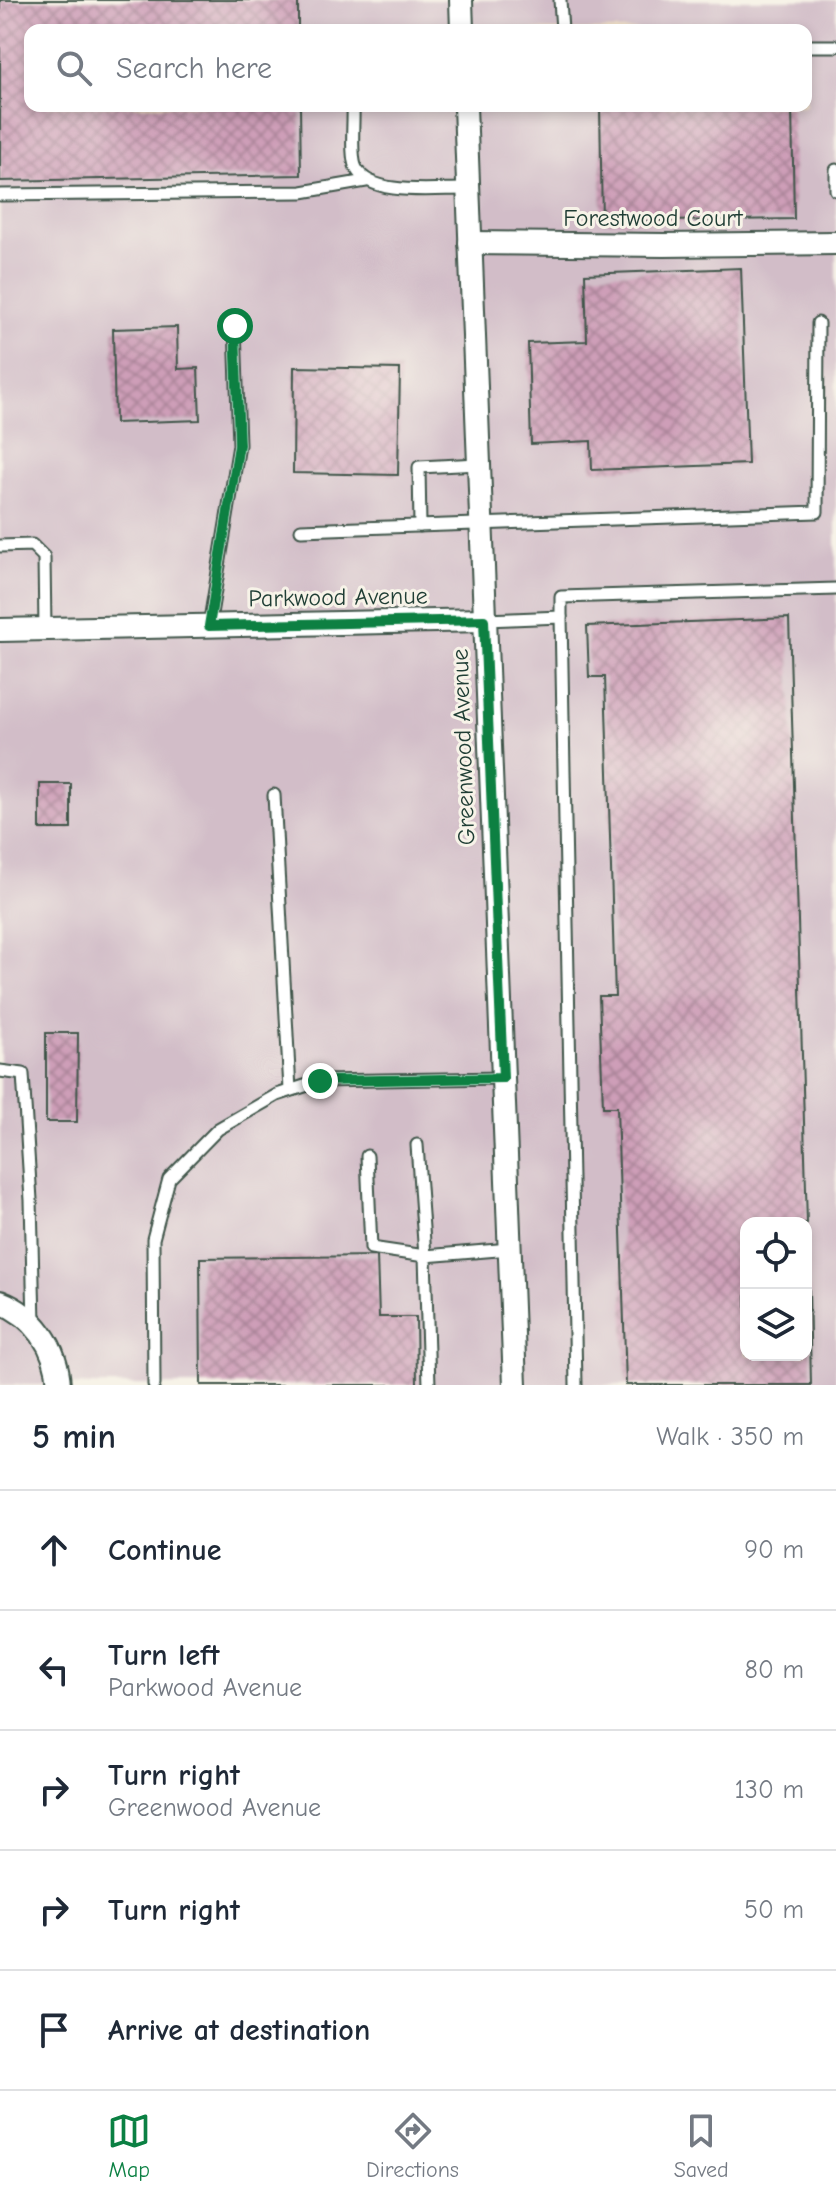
<!DOCTYPE html>
<html lang="en">
<head>
<meta charset="utf-8">
<style>
  :root { --surface:#fff; --page:#f6f6f7; --text:#1f2937; --muted:#747a83; --line:#e0e1e3; --accent:#0b8043 }
  body { margin:0; font-family:"Comic Neue",sans-serif; background:var(--page); color:var(--text) }
  .controls { position:absolute; right:24px; bottom:24px; display:grid; overflow:hidden; border-radius:16px; box-shadow:0 4px 12px #0003 }
  .controls button { width:72px; height:72px; display:grid; place-items:center; padding:0; border:0; border-bottom:2px solid var(--line); background:var(--surface); color:var(--text); font:40px sans-serif }
  .stop { position:absolute; width:24px; height:24px; margin:-18px; border:6px solid #0b8043; border-radius:50%; background:#fff }
  .stop.end { background:#0b8043; border-color:#fff; box-shadow:0 2px 8px #0008 }
  .list { margin:0; padding:0; list-style:none }
  h2 { display:flex; justify-content:space-between; align-items:center; height:104px; margin:0; padding:0 32px; font-size:34px }
  h2 small { font-size:26px; font-weight:400; color:var(--muted) }
  .list li { display:grid; grid-template-columns:52px 1fr auto; gap:24px; align-items:center; box-sizing:border-box; height:120px; padding:0 32px; border-top:2px solid var(--line) }
  .list b { display:block; font-size:30px; white-space:nowrap }
  .list p { margin:0; font-size:26px; white-space:nowrap; color:var(--muted) }
  .list em { font-size:26px; font-style:normal; color:var(--muted) }
  .icon { flex:none; width:44px; height:44px; fill:none; stroke:currentColor; stroke-width:2; stroke-linecap:round; stroke-linejoin:round }
  .map { position:relative; flex:none; width:836px; height:1385px; overflow:hidden }
  .search { position:absolute; background:var(--surface); box-shadow:0 4px 12px #0003; left:24px; right:24px; top:24px; height:88px; display:flex; align-items:center; gap:20px; box-sizing:border-box; padding:0 28px; border-radius:16px; color:var(--muted); font-size:30px }
  .sheet { height:704px; background:var(--surface) }
  nav { display:flex; justify-content:space-around; align-items:center; box-sizing:border-box; height:112px; border-top:2px solid var(--line); background:var(--surface); font-size:22px; color:var(--muted) }
  nav a { display:grid; justify-items:center; gap:4px }
  nav .on { color:var(--accent) }
  .map>svg:first-child { display:block }
  .industrial { fill:#d2bdc8; fill-rule:evenodd }
  .building { fill:url(#building-cross-hatch) }
  .lines { fill:none; stroke-linecap:round; stroke-linejoin:round }
  .service-casing { stroke:#3f554a; stroke-width:15 }
  .minor-casing { stroke:#3f554a; stroke-width:26 }
  .service { stroke:#fff; stroke-width:11 }
  .minor { stroke:#fff; stroke-width:22 }
  .route { stroke:#0b8043; stroke-width:10 }
  .labels { text-anchor:middle; dominant-baseline:central; stroke-width:6; stroke-linejoin:round; paint-order:stroke }
  .street-label { font-size:24px; fill:#1f3d34; stroke:#f7f3e8 }
</style>
</head>
<body>
<div class="map">
<svg width="836" height="1385" viewBox="0 0 836 1385">
  <defs>
    <pattern id="building-cross-hatch" width="8" height="8" patternUnits="userSpaceOnUse" patternTransform="scale(2)"><rect width="8" height="8" fill="#ce9eb8"/><path d="M0 0l8 8M0 8l8-8" fill="none" stroke="#a78296"/></pattern>
  </defs>
  <rect width="100%" height="100%" fill="#f7f3e8"/>
  <filter id="ink" filterUnits="userSpaceOnUse"><feTurbulence type="fractalNoise" baseFrequency=".0125" numOctaves="2"/><feDisplacementMap in="SourceGraphic" scale="16" xChannelSelector="R" yChannelSelector="G"/><feConvolveMatrix kernelMatrix="1 2 1 2 8 2 1 2 1" color-interpolation-filters="sRGB"/></filter>
  <filter id="wash" filterUnits="userSpaceOnUse"><feTurbulence type="fractalNoise" baseFrequency=".006" numOctaves="4" result="noise"/><feDisplacementMap in="SourceGraphic" scale="32" xChannelSelector="R" yChannelSelector="G"/><feGaussianBlur stdDeviation="1.8" result="paint"/><feColorMatrix in="noise" values="0 0 0 0 0 0 0 0 0 0 0 0 0 0 0 0 0 1.4 0 .05"/><feComposite in="paint" operator="in"/></filter>
  <g filter="url(#wash)">
    <rect width="100%" height="100%" fill="#f2e0c5"/>
    <path class="industrial" d="M0,0h836v1385h-836zM30,30h776v76h-776zM746,1223h60v132h-60z"/>
    <g id="blocks">
      <g class="building">
        <path d="M0,0h298v30h-268v76h270l1,69 -301,6z"/>
        <path d="M600,106h192l2,113 -192,3z"/>
        <path d="M741,268l7,196 -156,6 -1,-29 -60,3 -3,-101 59,-2 -2,-67z"/>
        <path d="M177,327l1,42 20,-1 2,52 -85,3 -2,-94z"/>
        <path d="M294,367l106,2 -2,106 -105,-2z"/>
        <path d="M789,618l18,605h-61v132h60v-65l3,-1 2,96h-185l-9,-278h-14l-4,-111h16l-10,-319h-16l-2,-51z"/>
        <rect x="40" y="784" width="31" height="45"/>
        <path d="M46,1033h32l-1,89h-31z"/>
        <path d="M377,1256l2,61h37l1,68h-216l-1,-127z"/>
      </g>
    </g>
  </g>
  <g filter="url(#ink)">
    <use href="#blocks" fill-opacity="0" stroke="#3f554a" stroke-width="2"/>
    <g class="lines">
      <defs>
        <g id="service">
          <path d="M560,0l2,30"/>
          <path d="M806,46h30"/>
          <path d="M353,106c1,15 -3,50 3,62 15,30 83,20 112,21"/>
          <path d="M836,170v20"/>
          <path d="M0,195l302,-3 64,-11"/>
          <path d="M420,526l-1,-59 60,-3"/>
          <path d="M301,530l516,-18 1,-189"/>
          <path d="M0,546l32,-1 12,12 1,72"/>
          <path d="M561,617l15,768"/>
          <path d="M484,620l77,-3v-20l275,-8"/>
          <path d="M209,626l30,-181 -4,-119"/>
          <path d="M274,795l16,295"/>
          <path d="M0,1071l23,3 8,126 3,123"/>
          <path d="M367,1156l4,92 54,8 -8,-111"/>
          <path d="M154,1385l-1,-146 16,-60 49,-50 59,-34 43,-14 183,-3"/>
          <path d="M429,1385l-4,-129 85,-7"/>
        </g>
        <g id="minor">
          <path d="M461,0l1,30"/>
          <path d="M465,106l50,1279"/>
          <path d="M470,243l194,2 172,-2"/>
          <path d="M0,630l484,-10"/>
          <path d="M0,1302c34,13 57,45 59,83"/>
        </g>
      </defs>
      <use href="#service" class="service-casing"/>
      <use href="#minor" class="minor-casing"/>
      <use href="#service" class="service"/>
      <use href="#minor" class="minor"/>
    </g>
  </g>
  <g class="lines" filter="url(#ink)">
    <path class="route" d="M235,326l4,119 -30,181 275,-6 19,458 -183,3"/>
  </g>
  <g class="labels">
    <g class="street-label">
      <text x="653" y="218">Forestwood Court</text>
      <text transform="translate(338 597) rotate(-1)">Parkwood Avenue</text>
      <text transform="translate(463 747) rotate(-92)">Greenwood Avenue</text>
    </g>
  </g>
</svg>
<div class="controls">
<button><svg class="icon" aria-label="locate" viewBox="0 0 24 24"><circle cx="12" cy="12" r="6"/><path d="M12 2v4M12 18v4M2 12h4M18 12h4"/></svg></button>
<button><svg class="icon" aria-label="layers" viewBox="0 0 24 24"><path d="M12 4l9 5-9 5-9-5zM3 14l9 5 9-5"/></svg></button>
</div>
<div class="stop" style="left:235px;top:326px"></div>
<div class="stop end" style="left:320px;top:1081px"></div>
<div class="search"><svg class="icon" aria-label="search" viewBox="0 0 24 24"><circle cx="10" cy="10" r="6"/><path d="M15 15l6 6"/></svg>Search here</div>
</div>
<section class="sheet">
<h2>5 min<small>Walk · 350 m</small></h2>
<ul class="list">
<li><svg class="icon" aria-label="ahead" viewBox="0 0 24 24"><path d="M12 20V5M6 11l6-6 6 6"/></svg><div><b>Continue</b></div><em>90 m</em></li>
<li><svg class="icon" aria-label="left" viewBox="0 0 24 24"><path d="M17 20v-9H6M10 6l-5 5 5 5"/></svg><div><b>Turn left</b><p>Parkwood Avenue</p></div><em>80 m</em></li>
<li><svg class="icon" aria-label="right" viewBox="0 0 24 24"><path d="M7 20v-9h11M14 6l5 5-5 5"/></svg><div><b>Turn right</b><p>Greenwood Avenue</p></div><em>130 m</em></li>
<li><svg class="icon" aria-label="right" viewBox="0 0 24 24"><path d="M7 20v-9h11M14 6l5 5-5 5"/></svg><div><b>Turn right</b></div><em>50 m</em></li>
<li><svg class="icon" aria-label="arrive" viewBox="0 0 24 24"><path d="M6 21V4h12l-3 4 3 4H6"/></svg><div><b>Arrive at destination</b></div></li>
</ul>
</section>
<nav>
<a class="on"><svg class="icon" aria-label="map" viewBox="0 0 24 24"><path d="M3 6l6-2 6 2 6-2v14l-6 2-6-2-6 2zM9 4v14M15 6v14"/></svg>Map</a>
<a><svg class="icon" aria-label="directions" viewBox="0 0 24 24"><path d="M12 3l9 9-9 9-9-9zM9 14v-3h6M13 9l2 2-2 2"/></svg>Directions</a>
<a><svg class="icon" aria-label="saved" viewBox="0 0 24 24"><path d="M7 4h10v16l-5-4-5 4z"/></svg>Saved</a>
</nav>
</body>
</html>
